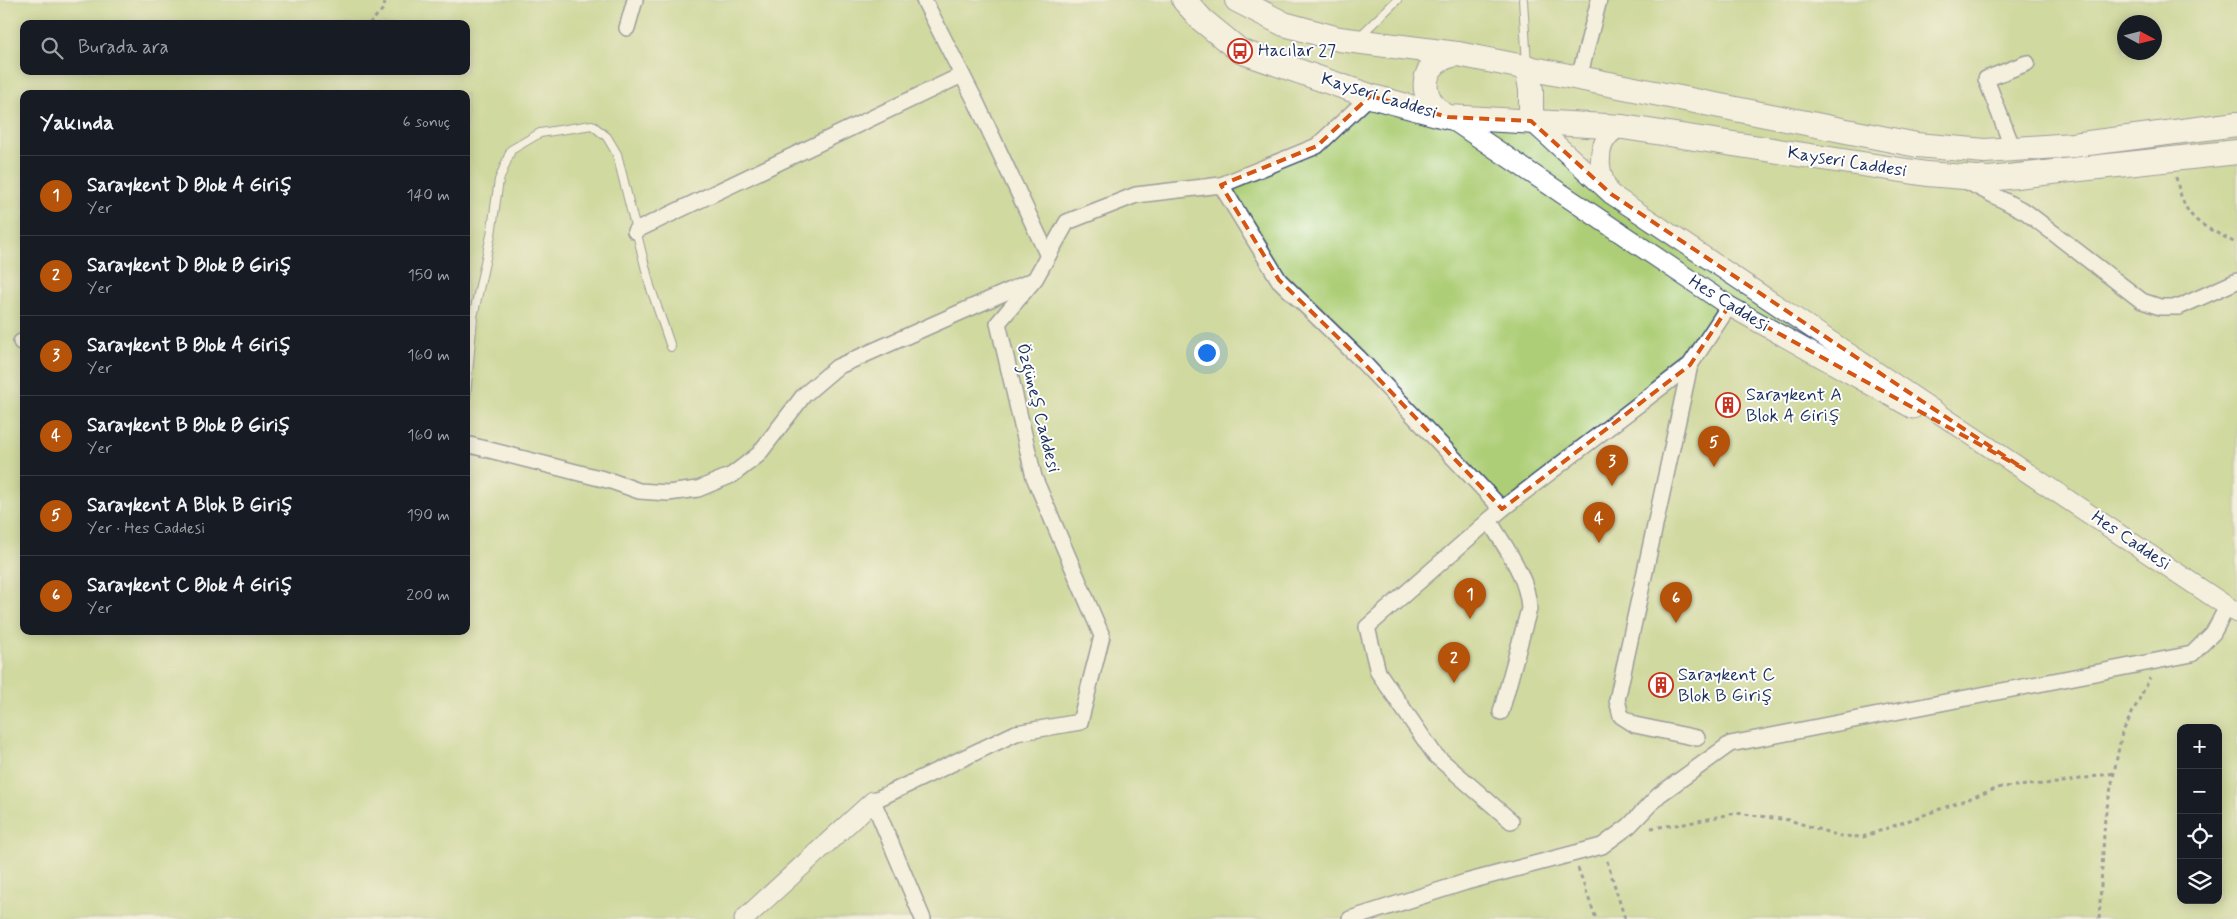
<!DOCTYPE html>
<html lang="tr">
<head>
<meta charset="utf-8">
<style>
  :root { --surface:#171b24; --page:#242831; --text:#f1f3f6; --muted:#9ea1a6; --line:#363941; --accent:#b45309 }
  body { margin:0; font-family:Mynerve,sans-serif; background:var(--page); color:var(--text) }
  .controls { position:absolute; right:15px; bottom:15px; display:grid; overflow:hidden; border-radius:10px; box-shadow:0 2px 12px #0003 }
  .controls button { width:45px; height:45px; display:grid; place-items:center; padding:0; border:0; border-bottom:1px solid var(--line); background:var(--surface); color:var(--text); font:25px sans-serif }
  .compass { position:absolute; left:2117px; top:15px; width:45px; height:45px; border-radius:50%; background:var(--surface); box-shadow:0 2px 12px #0003; rotate:97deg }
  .you { position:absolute; left:1206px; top:352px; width:18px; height:18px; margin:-12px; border:4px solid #fff; border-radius:50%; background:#1a73e8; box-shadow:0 0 0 8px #1a73e833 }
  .badge { display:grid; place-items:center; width:32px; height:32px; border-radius:50%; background:var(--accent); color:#fff; font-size:16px; font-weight:700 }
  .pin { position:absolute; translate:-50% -41px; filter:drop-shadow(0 1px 2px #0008) }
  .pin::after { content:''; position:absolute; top:26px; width:18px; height:15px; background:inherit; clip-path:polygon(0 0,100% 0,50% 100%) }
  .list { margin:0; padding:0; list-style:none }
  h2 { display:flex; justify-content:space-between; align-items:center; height:65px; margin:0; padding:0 20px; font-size:21px }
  h2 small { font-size:16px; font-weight:400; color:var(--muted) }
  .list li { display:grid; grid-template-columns:32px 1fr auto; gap:15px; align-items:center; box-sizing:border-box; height:80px; padding:0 20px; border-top:1px solid var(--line) }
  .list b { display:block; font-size:19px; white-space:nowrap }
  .list p { margin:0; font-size:16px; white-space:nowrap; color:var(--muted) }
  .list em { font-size:16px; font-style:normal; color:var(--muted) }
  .icon { flex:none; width:28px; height:28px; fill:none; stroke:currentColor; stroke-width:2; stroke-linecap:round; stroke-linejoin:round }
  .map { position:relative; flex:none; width:2237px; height:919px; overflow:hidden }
  .search { position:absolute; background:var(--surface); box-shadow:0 2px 12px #0003; left:20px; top:20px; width:450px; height:55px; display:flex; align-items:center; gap:12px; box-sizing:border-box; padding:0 18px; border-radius:10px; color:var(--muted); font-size:19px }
  .panel { position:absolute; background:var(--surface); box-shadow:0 2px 12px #0003; left:20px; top:90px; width:450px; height:545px; border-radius:10px }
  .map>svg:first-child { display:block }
  .green { fill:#adce76; stroke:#647e6a; fill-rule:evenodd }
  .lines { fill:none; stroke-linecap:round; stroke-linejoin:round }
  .service-casing { stroke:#3a4a6d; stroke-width:10 }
  .minor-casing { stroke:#3a4a6d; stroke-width:18 }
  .tertiary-casing { stroke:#3a4a6d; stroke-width:21 }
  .primary-casing { stroke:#3a4a6d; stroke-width:26 }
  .path { stroke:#3a4a6d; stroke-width:3; stroke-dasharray:4 4; stroke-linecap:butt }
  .service { stroke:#fff; stroke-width:8 }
  .minor { stroke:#fff; stroke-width:15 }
  .tertiary { stroke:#fff; stroke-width:19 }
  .primary { stroke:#fff; stroke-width:24 }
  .marked { fill:none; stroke:#d45514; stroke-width:4; stroke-dasharray:10 6; stroke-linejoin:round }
  .labels { text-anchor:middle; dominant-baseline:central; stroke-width:4; stroke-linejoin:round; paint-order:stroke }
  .poi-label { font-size:18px; fill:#1b2f5e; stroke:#fff; text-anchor:start }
  .street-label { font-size:18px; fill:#1b2f5e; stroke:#fff }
</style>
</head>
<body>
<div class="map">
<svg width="2237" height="919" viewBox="0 0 2237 919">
  <rect width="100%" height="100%" fill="#fff"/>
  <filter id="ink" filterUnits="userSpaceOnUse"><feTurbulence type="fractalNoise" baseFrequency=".02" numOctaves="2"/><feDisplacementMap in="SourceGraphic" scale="10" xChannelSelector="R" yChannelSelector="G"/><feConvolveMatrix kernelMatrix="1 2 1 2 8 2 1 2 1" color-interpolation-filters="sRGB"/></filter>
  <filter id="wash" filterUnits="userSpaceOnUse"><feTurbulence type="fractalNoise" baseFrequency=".0096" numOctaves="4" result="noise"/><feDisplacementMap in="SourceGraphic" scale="20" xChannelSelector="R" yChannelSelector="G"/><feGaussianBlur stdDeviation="1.12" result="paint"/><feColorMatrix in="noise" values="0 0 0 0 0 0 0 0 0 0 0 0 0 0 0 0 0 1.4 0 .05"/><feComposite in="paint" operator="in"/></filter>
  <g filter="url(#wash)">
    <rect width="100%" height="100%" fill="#ece2c1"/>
    <path class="green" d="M0,0h2237v919h-2237zM2124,22h30v30h-30zM24,24h442v47h-442zM24,94h442v537h-442zM2181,728h37v172h-37z"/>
  </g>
  <g filter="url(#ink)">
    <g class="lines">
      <defs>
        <g id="service">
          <path d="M1523,0l4,65"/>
          <path d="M1359,37l38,-37"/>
          <path d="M466,396l7,-79 18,-82 8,-55 12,-30 29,-17 52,-8 15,12 10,17 33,132 21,61"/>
        </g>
        <g id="minor">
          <path d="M924,0l53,104 71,152"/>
          <path d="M627,28l8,-28"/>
          <path d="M1579,78l20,-78"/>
          <path d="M2013,149l-27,-70 41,-16"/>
          <path d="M1968,182l58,30 116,89 18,6h19l58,-26"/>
          <path d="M1221,185l58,95 79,77 144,152 188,-144 39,-59"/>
          <path d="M635,231l327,-156"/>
          <path d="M21,342h3"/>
          <path d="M1690,365l-73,335 4,16 14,9 62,13"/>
          <path d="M466,444l145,37 28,10 29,2 30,-4 34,-14 26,-20 46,-60 33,-28 194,-86"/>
          <path d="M1502,509l-135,118 11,45 57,83 76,66"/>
          <path d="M1489,520c16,28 39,56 40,89l-28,103"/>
          <path d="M923,919l-50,-118 143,-68 64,-11 22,-86 -68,-159 -36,-154 37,-44 32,-57 69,-27 85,-10 96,-39 53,-50"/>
          <path d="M1350,919l116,-37 136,-36 27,-20 30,-31 71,-51 462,-90 21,-21 14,-26"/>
        </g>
        <g id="tertiary">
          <path d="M1448,117l281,189 184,103"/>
          <path d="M1531,121l80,73 626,419"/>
          <path d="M1608,189c-12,-22 -12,-54 15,-62"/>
          <path d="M744,919l129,-118"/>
        </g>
        <g id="primary">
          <path d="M1184,0l18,20 38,31 130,45 74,20"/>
          <path d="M1237,0l47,24 55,15 118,15"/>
          <path d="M1527,67l4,23v31"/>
          <path d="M2237,124l-164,21 -88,6 -68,-6 -459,-91c-38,4 -44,46 -10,63l175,10 304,47 62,5 248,-27"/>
        </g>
      </defs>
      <use href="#service" class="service-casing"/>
      <use href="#minor" class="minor-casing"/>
      <use href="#tertiary" class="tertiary-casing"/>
      <use href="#primary" class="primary-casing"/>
      <g class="path">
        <path d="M127,22l1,2"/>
        <path d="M369,24l15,-16 1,-8"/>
        <path d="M2176,177c10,47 23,45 61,67"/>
        <path d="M1651,828l33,-4 52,-11 53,7 51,16 23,1 138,-50 57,-4 56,-10"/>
        <path d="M1607,861l18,58"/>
        <path d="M1578,868l18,51"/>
        <path d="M2099,919l6,-102 17,-84 28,-55"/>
      </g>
      <use href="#service" class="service"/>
      <use href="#minor" class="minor"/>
      <use href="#tertiary" class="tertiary"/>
      <use href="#primary" class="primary"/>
    </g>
  </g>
  <path d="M0 0H2237V919H0ZM1370,96l78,21 83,4 80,73 413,275 -295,-163 -39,59 -188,144 -144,-152 -79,-77 -58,-95 96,-39z" fill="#ece2c1" fill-opacity=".55" fill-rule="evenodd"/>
  <path class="marked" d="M1370,96l78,21 83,4 80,73 413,275 -295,-163 -39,59 -188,144 -144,-152 -79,-77 -58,-95 96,-39z"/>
  <defs>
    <symbol id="bus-ring" viewBox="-11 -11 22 22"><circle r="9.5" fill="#fff" stroke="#c8321e" stroke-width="1.5"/><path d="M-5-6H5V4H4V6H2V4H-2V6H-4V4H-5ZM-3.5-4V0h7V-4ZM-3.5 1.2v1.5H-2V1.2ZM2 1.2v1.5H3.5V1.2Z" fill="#c8321e"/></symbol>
    <symbol id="building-ring" viewBox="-11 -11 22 22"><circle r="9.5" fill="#fff" stroke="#c8321e" stroke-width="1.5"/><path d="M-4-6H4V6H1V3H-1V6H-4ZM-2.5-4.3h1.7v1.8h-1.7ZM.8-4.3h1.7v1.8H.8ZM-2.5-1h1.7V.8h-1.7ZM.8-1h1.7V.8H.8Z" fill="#c8321e"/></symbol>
  </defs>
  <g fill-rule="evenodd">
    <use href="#bus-ring" x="1226" y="37" width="28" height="28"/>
    <use href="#building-ring" x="1714" y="391" width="28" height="28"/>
    <use href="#building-ring" x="1647" y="671" width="28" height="28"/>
  </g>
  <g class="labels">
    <g class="poi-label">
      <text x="1258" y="51">Hacılar 27</text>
      <text x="1746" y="395">Saraykent A<tspan x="1746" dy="21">Blok A Giriş</tspan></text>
      <text x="1678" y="675">Saraykent C<tspan x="1678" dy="21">Blok B Giriş</tspan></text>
    </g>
    <g class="street-label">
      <text transform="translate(1379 96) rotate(17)">Kayseri Caddesi</text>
      <text transform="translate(1847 162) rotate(9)">Kayseri Caddesi</text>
      <text transform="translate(1729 304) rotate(32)">Hes Caddesi</text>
      <text transform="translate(1038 408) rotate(76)">Özgüneş Caddesi</text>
      <text transform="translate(2131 541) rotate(34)">Hes Caddesi</text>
    </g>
  </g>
</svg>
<div class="controls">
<button>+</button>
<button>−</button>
<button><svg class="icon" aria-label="locate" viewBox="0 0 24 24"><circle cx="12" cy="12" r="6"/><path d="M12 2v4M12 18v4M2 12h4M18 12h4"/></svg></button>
<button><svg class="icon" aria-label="layers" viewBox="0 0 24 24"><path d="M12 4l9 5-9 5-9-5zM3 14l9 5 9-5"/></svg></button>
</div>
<svg class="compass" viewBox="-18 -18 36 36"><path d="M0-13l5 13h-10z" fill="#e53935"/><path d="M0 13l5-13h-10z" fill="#9ea1a6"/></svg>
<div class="you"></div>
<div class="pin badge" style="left:1470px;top:619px">1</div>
<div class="pin badge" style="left:1454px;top:683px">2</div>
<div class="pin badge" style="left:1612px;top:486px">3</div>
<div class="pin badge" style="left:1599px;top:543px">4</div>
<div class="pin badge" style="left:1714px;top:467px">5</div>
<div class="pin badge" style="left:1676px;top:623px">6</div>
<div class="search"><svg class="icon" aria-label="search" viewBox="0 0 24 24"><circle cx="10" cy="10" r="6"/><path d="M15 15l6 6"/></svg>Burada ara</div>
<section class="panel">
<h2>Yakında<small>6 sonuç</small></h2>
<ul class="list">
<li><span class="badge">1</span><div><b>Saraykent D Blok A Giriş</b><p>Yer</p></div><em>140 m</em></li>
<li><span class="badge">2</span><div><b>Saraykent D Blok B Giriş</b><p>Yer</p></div><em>150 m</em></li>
<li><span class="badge">3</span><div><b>Saraykent B Blok A Giriş</b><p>Yer</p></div><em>160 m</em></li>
<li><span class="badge">4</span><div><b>Saraykent B Blok B Giriş</b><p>Yer</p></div><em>160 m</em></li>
<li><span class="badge">5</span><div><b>Saraykent A Blok B Giriş</b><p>Yer · Hes Caddesi</p></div><em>190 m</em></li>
<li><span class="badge">6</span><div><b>Saraykent C Blok A Giriş</b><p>Yer</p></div><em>200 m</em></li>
</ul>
</section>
</div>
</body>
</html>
